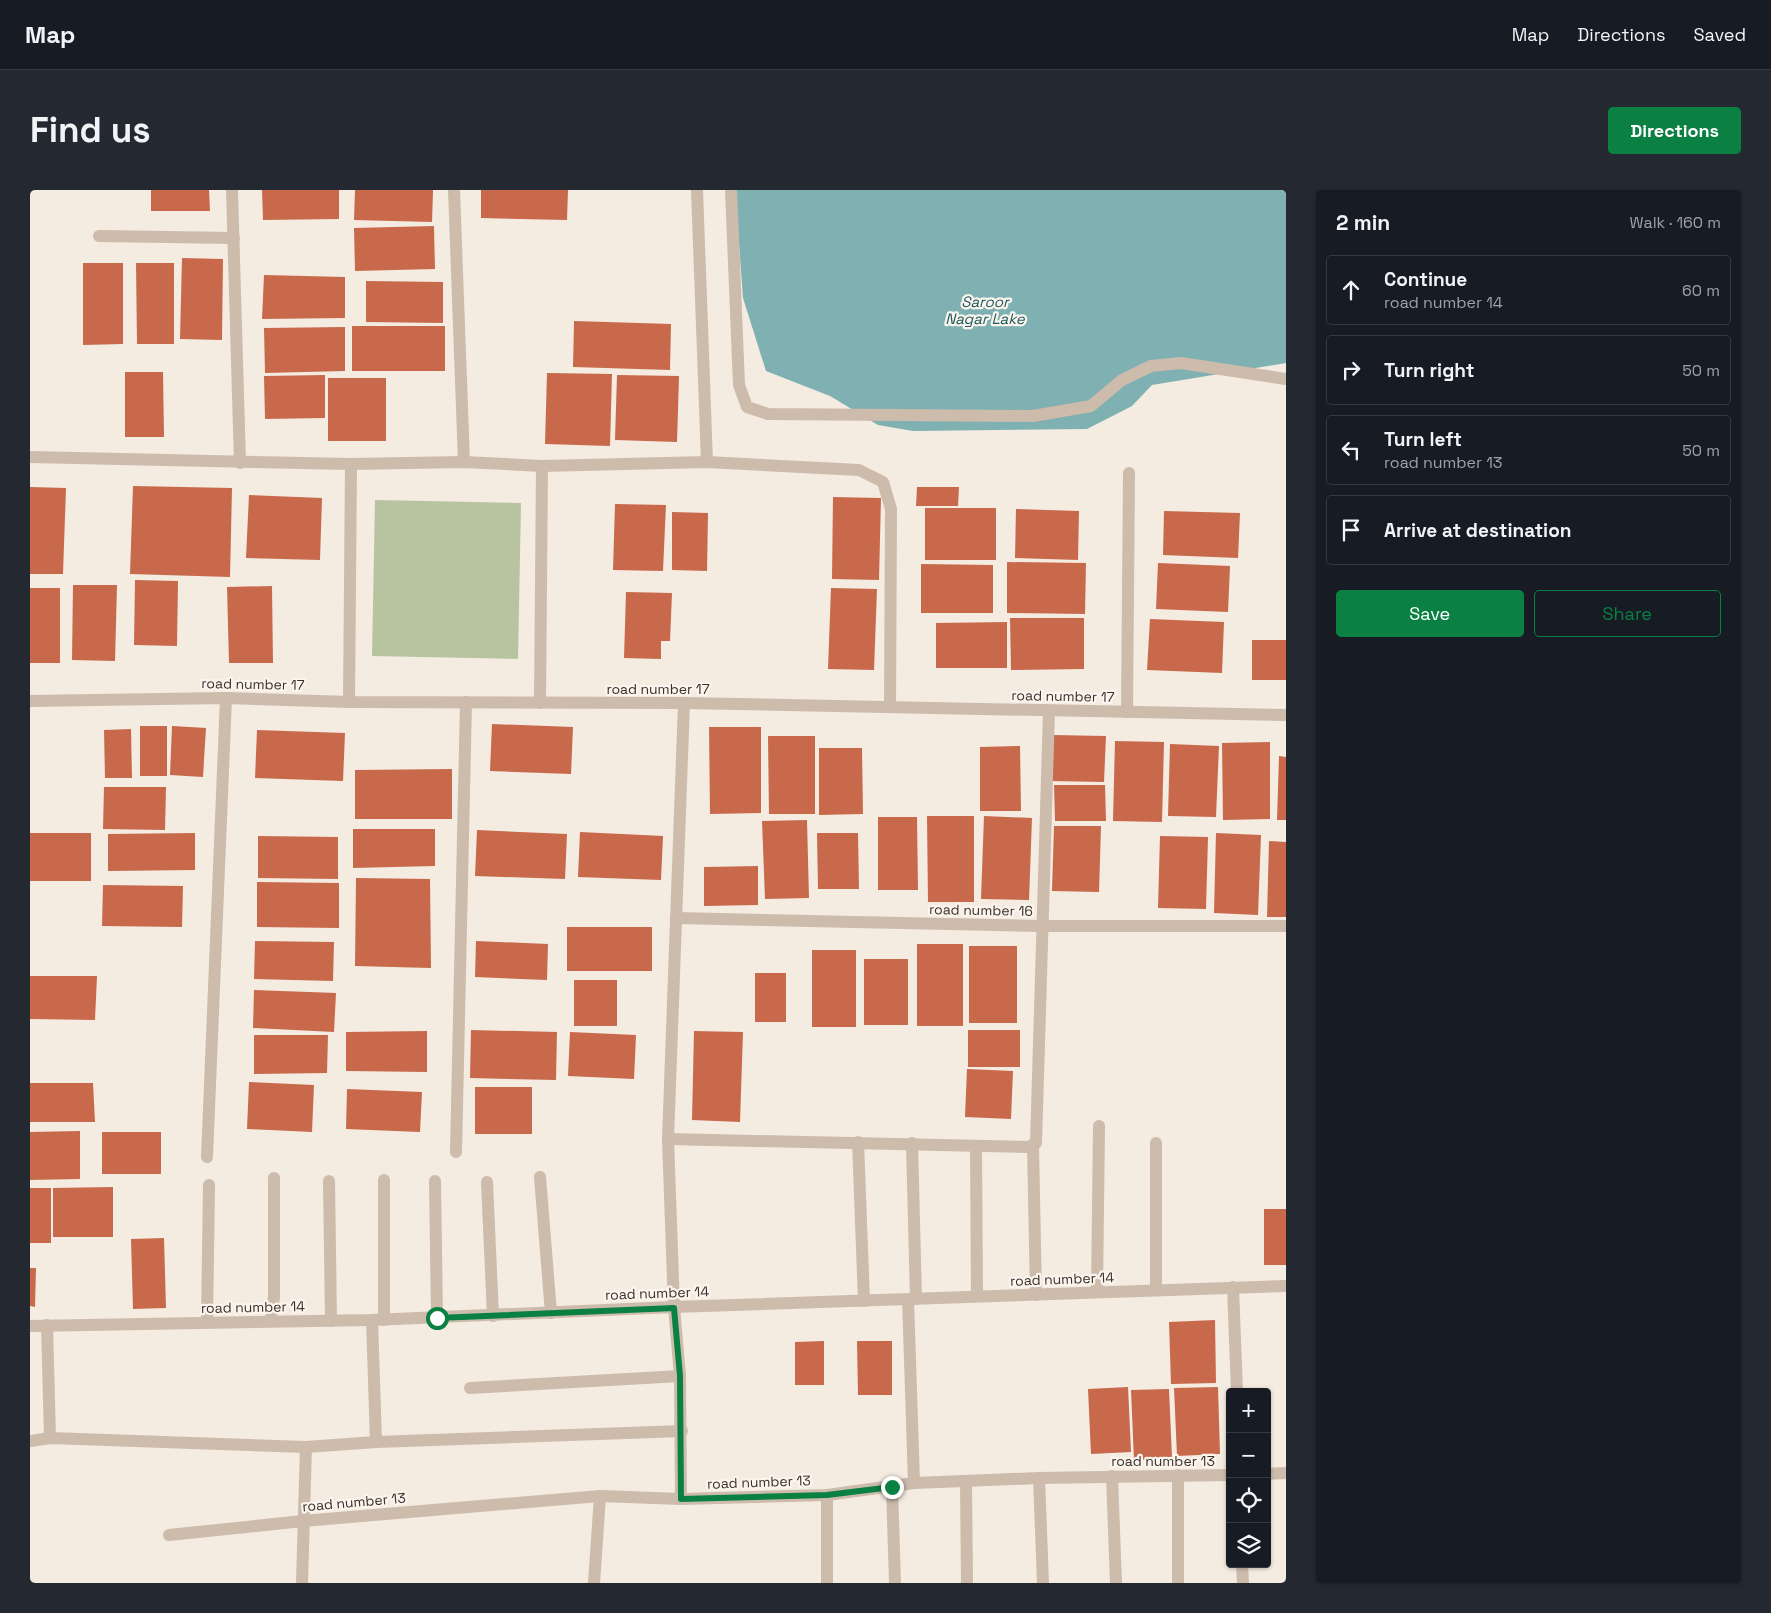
<!DOCTYPE html>
<html lang="en">
<head>
<meta charset="utf-8">
<style>
  :root { --surface:#171b24; --page:#242831; --text:#f1f3f6; --muted:#9ea1a6; --line:#363941; --accent:#0b8043 }
  body { margin:0; font-family:"Space Grotesk",sans-serif; background:var(--page); color:var(--text) }
  .controls { position:absolute; right:15px; bottom:15px; display:grid; overflow:hidden; border-radius:5px; box-shadow:0 1px 4px #0004 }
  .controls button { width:45px; height:45px; display:grid; place-items:center; padding:0; border:0; border-bottom:1px solid var(--line); background:var(--surface); color:var(--text); font:25px sans-serif }
  .stop { position:absolute; width:15px; height:15px; margin:-11px; border:4px solid #0b8043; border-radius:50%; background:#fff }
  .stop.end { background:#0b8043; border-color:#fff; box-shadow:0 1px 5px #0008 }
  .list { margin:0; padding:0; list-style:none }
  h2 { display:flex; justify-content:space-between; align-items:center; height:65px; margin:0; padding:0 20px; font-size:21px }
  h2 small { font-size:16px; font-weight:400; color:var(--muted) }
  .list li { display:grid; grid-template-columns:32px 1fr auto; gap:15px; align-items:center; box-sizing:border-box; height:70px; margin:0 10px 10px; padding:0 10px; border:1px solid var(--line); border-radius:5px }
  .list b { display:block; font-size:19px; white-space:nowrap }
  .list p { margin:0; font-size:16px; white-space:nowrap; color:var(--muted) }
  .list em { font-size:16px; font-style:normal; color:var(--muted) }
  .actions { display:flex; gap:10px; padding:15px 20px }
  .actions a { flex:1; padding:11px 0; border:1px solid var(--accent); border-radius:5px; text-align:center; font-size:18px; color:var(--accent) }
  .actions .main { background:var(--accent); color:#fff }
  .icon { flex:none; width:28px; height:28px; fill:none; stroke:currentColor; stroke-width:2; stroke-linecap:round; stroke-linejoin:round }
  .map { position:relative; flex:none; width:1256px; height:1393px; overflow:hidden; border-radius:5px }
  header { display:flex; align-items:center; gap:30px; box-sizing:border-box; height:70px; padding:0 25px; background:var(--surface); border-bottom:1px solid var(--line) }
  header strong { font-size:24px }
  nav { display:flex; gap:28px; margin-inline-start:auto; font-size:18px }
  .intro { display:flex; align-items:center; justify-content:space-between; box-sizing:border-box; height:120px; padding:0 30px }
  h1 { margin:0; font-size:35px }
  .button { padding:12px 22px; border-radius:5px; background:var(--accent); color:#fff; font-size:18px; font-weight:700 }
  main { display:flex; gap:30px; padding:0 30px }
  aside { flex:1; background:var(--surface); border-radius:5px; box-shadow:0 1px 4px #0004 }
  .map>svg:first-child { display:block }
  .green { fill:#b8c4a0 }
  .water { fill:#7fb0b2 }
  .building { fill:#c8694b }
  .lines { fill:none; stroke-linecap:round; stroke-linejoin:round }
  .minor { stroke:#cdbbac; stroke-width:12 }
  .route { stroke:#0b8043; stroke-width:6 }
  .labels { text-anchor:middle; dominant-baseline:central; stroke-width:4.5; stroke-linejoin:round; paint-order:stroke }
  .street-label { font-size:14px; fill:#3b302b; stroke:#fbf5ee }
  .water-label { font-size:15px; font-style:italic; fill:#1f5a5e; stroke:#fbf5ee }
</style>
</head>
<body>
<header>
<strong>Map</strong>
<nav><a>Map</a><a>Directions</a><a>Saved</a></nav>
</header>
<div class="intro"><h1>Find us</h1><a class="button">Directions</a></div>
<main>
<div class="map">
<svg width="1256" height="1393" viewBox="0 0 1256 1393">
  <rect width="100%" height="100%" fill="#f4ebe1"/>
  <path class="green" d="M345,310l146,3 -3,156 -146,-3z"/>
  <path class="water" d="M705,0h551v173l-134,22 -20,21 -45,23 -174,2 -35,-6 -48,-29 -64,-25 -23,-73z"/>
  <g class="building">
    <path d="M121,0h58l1,21h-59z"/>
    <path d="M232,0h77v29l-76,1z"/>
    <path d="M325,0h78l-1,32 -78,-2z"/>
    <path d="M451,0h87l-1,30 -86,-2z"/>
    <path d="M404,36l1,43 -80,2 -1,-43z"/>
    <path d="M152,68l41,1 -1,81 -42,-1z"/>
    <path d="M53,73h40v81l-40,1z"/>
    <path d="M106,73h38v81h-37z"/>
    <path d="M234,85l81,2v41l-83,1z"/>
    <path d="M336,91l77,1v41l-77,-1z"/>
    <path d="M544,131l97,3 -1,46 -97,-3z"/>
    <rect x="322" y="136" width="93" height="45"/>
    <path d="M315,137v44l-80,2 -1,-45z"/>
    <path d="M95,182h38l1,65h-39z"/>
    <path d="M517,183l65,1 -2,72 -65,-2z"/>
    <path d="M295,185v43l-60,1 -1,-43z"/>
    <path d="M587,185l62,1 -2,66 -62,-2z"/>
    <rect x="298" y="188" width="58" height="63"/>
    <path d="M103,296l99,2 -2,89 -100,-3z"/>
    <path d="M0,297l36,1 -3,86h-33z"/>
    <path d="M887,297h42l-1,19h-42z"/>
    <path d="M219,305l73,3 -2,62 -74,-2z"/>
    <path d="M803,307l48,1 -2,82 -47,-1z"/>
    <path d="M585,314l51,1 -3,66 -50,-1z"/>
    <rect x="895" y="318" width="71" height="52"/>
    <path d="M986,319l63,2 -1,49 -63,-2z"/>
    <path d="M1134,321l76,2 -2,45 -75,-3z"/>
    <path d="M642,322l36,1 -1,58 -35,-1z"/>
    <path d="M977,372l79,1 -1,51 -78,-1z"/>
    <path d="M1128,373l72,3 -2,46 -72,-3z"/>
    <path d="M891,374l72,1v48h-72z"/>
    <path d="M105,390l43,1 -1,65 -43,-1z"/>
    <path d="M43,395h44l-2,76 -43,-1z"/>
    <path d="M242,396l1,77h-44l-2,-76z"/>
    <rect x="0" y="398" width="30" height="75"/>
    <path d="M801,398l46,1 -3,81 -46,-1z"/>
    <path d="M596,402l46,1 -2,48h-9v18l-37,-1z"/>
    <path d="M980,428h74v51l-73,1z"/>
    <path d="M1120,429l74,3 -2,51 -75,-3z"/>
    <path d="M977,432v46h-71v-45z"/>
    <rect x="1222" y="450" width="34" height="40"/>
    <path d="M462,534l81,3 -2,47 -81,-3z"/>
    <rect x="110" y="536" width="27" height="50"/>
    <path d="M142,536l34,2 -3,49 -33,-2z"/>
    <path d="M679,537h52v86l-51,1z"/>
    <path d="M101,539l1,49h-27l-1,-48z"/>
    <path d="M227,540l88,3 -2,48 -88,-3z"/>
    <path d="M1023,545l53,1 -2,46 -53,-1z"/>
    <path d="M738,546h47v78h-46z"/>
    <path d="M1085,551l49,1 -2,80 -49,-1z"/>
    <path d="M1240,552v77l-47,1 -1,-77z"/>
    <path d="M1140,554l49,2 -3,71 -48,-1z"/>
    <path d="M990,556l1,65h-41v-64z"/>
    <path d="M789,558h43l1,66 -44,1z"/>
    <path d="M1249,566l7,1v63h-9z"/>
    <path d="M422,579v50h-97v-49z"/>
    <path d="M1024,595h51l1,36h-51z"/>
    <path d="M74,597h62l-1,43 -62,-1z"/>
    <path d="M897,626h47v86h-46z"/>
    <path d="M954,626l48,2 -3,82 -48,-1z"/>
    <path d="M848,627h39l1,73h-40z"/>
    <path d="M777,630l2,78 -44,1 -3,-78z"/>
    <path d="M1024,636h47l-2,66 -47,-1z"/>
    <path d="M323,639h82v37l-82,2z"/>
    <path d="M447,640l90,4 -2,45 -90,-3z"/>
    <path d="M550,642l83,4 -2,44 -83,-3z"/>
    <rect x="0" y="643" width="61" height="48"/>
    <path d="M165,643v37l-87,1v-37z"/>
    <path d="M787,643h41l1,56h-41z"/>
    <path d="M1186,643l45,2 -3,80 -44,-2z"/>
    <path d="M228,646l80,1v42l-80,-1z"/>
    <path d="M1130,646l48,1 -2,72 -48,-1z"/>
    <path d="M1239,651l17,1v75h-19z"/>
    <path d="M728,676v39l-54,1v-39z"/>
    <path d="M326,688l74,1 1,89 -76,-2z"/>
    <path d="M227,692l82,1v45l-82,-1z"/>
    <path d="M73,695l80,1 -1,41 -80,-1z"/>
    <rect x="537" y="737" width="85" height="44"/>
    <path d="M225,751l79,1 -1,39 -79,-2z"/>
    <path d="M446,751l72,3 -1,36 -72,-3z"/>
    <rect x="887" y="754" width="46" height="82"/>
    <rect x="939" y="756" width="48" height="77"/>
    <rect x="782" y="760" width="44" height="77"/>
    <rect x="834" y="769" width="44" height="66"/>
    <rect x="725" y="783" width="31" height="49"/>
    <path d="M0,786h67l-2,44 -65,-1z"/>
    <rect x="544" y="790" width="43" height="46"/>
    <path d="M224,800l82,3 -2,39 -81,-4z"/>
    <path d="M441,840l86,2 -1,48 -86,-2z"/>
    <rect x="938" y="840" width="52" height="37"/>
    <path d="M397,841v41l-81,-1v-39z"/>
    <path d="M664,841l49,1 -3,90 -48,-2z"/>
    <path d="M540,842l66,3 -2,44 -66,-3z"/>
    <path d="M224,845h74l-1,38 -73,1z"/>
    <path d="M937,879l46,2 -2,48 -46,-2z"/>
    <path d="M219,892l65,3 -2,47 -65,-3z"/>
    <path d="M0,893h63l2,39h-65z"/>
    <rect x="445" y="897" width="57" height="47"/>
    <path d="M317,899l75,3 -2,40 -74,-3z"/>
    <path d="M50,941v48l-50,1v-48z"/>
    <rect x="72" y="942" width="59" height="42"/>
    <path d="M83,997v50h-60v-49z"/>
    <rect x="0" y="998" width="21" height="55"/>
    <rect x="1234" y="1019" width="22" height="56"/>
    <path d="M134,1048l2,70 -33,1 -2,-70z"/>
    <path d="M0,1078h6l-1,39 -5,-1z"/>
    <path d="M1185,1130l1,63 -45,1 -2,-62z"/>
    <path d="M794,1151v44h-29v-43z"/>
    <path d="M827,1151h35v54h-34z"/>
    <path d="M1098,1197l3,65 -40,2 -3,-65z"/>
    <path d="M1188,1197l2,67 -43,2 -3,-68z"/>
    <path d="M1139,1199l3,69 -38,2 -3,-70z"/>
  </g>
  <g class="lines">
    <g class="minor">
      <path d="M202,0l8,273"/>
      <path d="M424,0l10,272"/>
      <path d="M667,0l10,272"/>
      <path d="M701,0l8,195 8,22 21,7 265,2 58,-10 31,-26 29,-14 30,-3 105,16"/>
      <path d="M69,46l135,2"/>
      <path d="M0,267l321,7 113,-2 78,4 165,-4 152,8 24,12 8,27 -1,198"/>
      <path d="M0,511l196,-3 123,4 335,1 602,12"/>
      <path d="M319,512l2,-238"/>
      <path d="M510,513l2,-237"/>
      <path d="M1097,522l2,-239"/>
      <path d="M646,728l365,8h245"/>
      <path d="M638,949l361,8 7,-4 13,-432"/>
      <path d="M828,952l6,159"/>
      <path d="M882,953l4,156"/>
      <path d="M1126,953v147"/>
      <path d="M946,956l1,150"/>
      <path d="M1003,956l3,149"/>
      <path d="M426,962l10,-450"/>
      <path d="M177,967l19,-459"/>
      <path d="M510,987l11,136"/>
      <path d="M299,991l2,140"/>
      <path d="M405,991l2,137"/>
      <path d="M457,992l6,134"/>
      <path d="M1203,1097l4,105"/>
      <path d="M1067,1102l2,-166"/>
      <path d="M878,1109l6,184"/>
      <path d="M342,1130l4,122"/>
      <path d="M354,1130v-140"/>
      <path d="M241,1131l3,-24v-119"/>
      <path d="M177,1132l2,-137"/>
      <path d="M17,1135l3,113"/>
      <path d="M0,1136l342,-6 302,-13 612,-21"/>
      <path d="M440,1198l210,-12"/>
      <path d="M0,1251l20,-3 256,9 70,-5 306,-11"/>
      <path d="M1237,1284l19,-1"/>
      <path d="M1148,1285v108"/>
      <path d="M1082,1286l4,107"/>
      <path d="M1009,1288l4,105"/>
      <path d="M936,1291l1,102"/>
      <path d="M862,1297l3,96"/>
      <path d="M651,1309l-1,-123 -6,-69 -6,-168 16,-436"/>
      <path d="M139,1345l134,-14 297,-25 81,3 146,-4 87,-12 125,-5 191,-3"/>
      <path d="M1212,1374l1,19"/>
      <path d="M272,1393l4,-136"/>
      <path d="M564,1393l6,-87"/>
      <path d="M797,1393v-88"/>
    </g>
  </g>
  <g class="lines">
    <path class="route" d="M407,1128l237,-10 6,68 1,123 146,-4 65,-8"/>
  </g>
  <g class="labels">
    <g class="street-label">
      <text transform="translate(223 494) rotate(1)">road number 17</text>
      <text x="628" y="499">road number 17</text>
      <text transform="translate(1033 506) rotate(1)">road number 17</text>
      <text transform="translate(951 720) rotate(1)">road number 16</text>
      <text transform="translate(1032 1089) rotate(-2)">road number 14</text>
      <text transform="translate(627 1103) rotate(-2)">road number 14</text>
      <text transform="translate(223 1117) rotate(-1)">road number 14</text>
      <text x="1133" y="1271">road number 13</text>
      <text transform="translate(729 1292) rotate(-2)">road number 13</text>
      <text transform="translate(324 1312) rotate(-5)">road number 13</text>
    </g>
    <g class="water-label">
      <text x="955" y="111">Saroor<tspan x="955" dy="17">Nagar Lake</tspan></text>
    </g>
  </g>
</svg>
<div class="controls">
<button>+</button>
<button>−</button>
<button><svg class="icon" aria-label="locate" viewBox="0 0 24 24"><circle cx="12" cy="12" r="6"/><path d="M12 2v4M12 18v4M2 12h4M18 12h4"/></svg></button>
<button><svg class="icon" aria-label="layers" viewBox="0 0 24 24"><path d="M12 4l9 5-9 5-9-5zM3 14l9 5 9-5"/></svg></button>
</div>
<div class="stop" style="left:407px;top:1128px"></div>
<div class="stop end" style="left:862px;top:1297px"></div>
</div>
<aside>
<h2>2 min<small>Walk · 160 m</small></h2>
<ul class="list">
<li><svg class="icon" aria-label="ahead" viewBox="0 0 24 24"><path d="M12 20V5M6 11l6-6 6 6"/></svg><div><b>Continue</b><p>road number 14</p></div><em>60 m</em></li>
<li><svg class="icon" aria-label="right" viewBox="0 0 24 24"><path d="M7 20v-9h11M14 6l5 5-5 5"/></svg><div><b>Turn right</b></div><em>50 m</em></li>
<li><svg class="icon" aria-label="left" viewBox="0 0 24 24"><path d="M17 20v-9H6M10 6l-5 5 5 5"/></svg><div><b>Turn left</b><p>road number 13</p></div><em>50 m</em></li>
<li><svg class="icon" aria-label="arrive" viewBox="0 0 24 24"><path d="M6 21V4h12l-3 4 3 4H6"/></svg><div><b>Arrive at destination</b></div></li>
</ul>
<div class="actions"><a class="main">Save</a><a>Share</a></div>
</aside>
</main>
</body>
</html>
